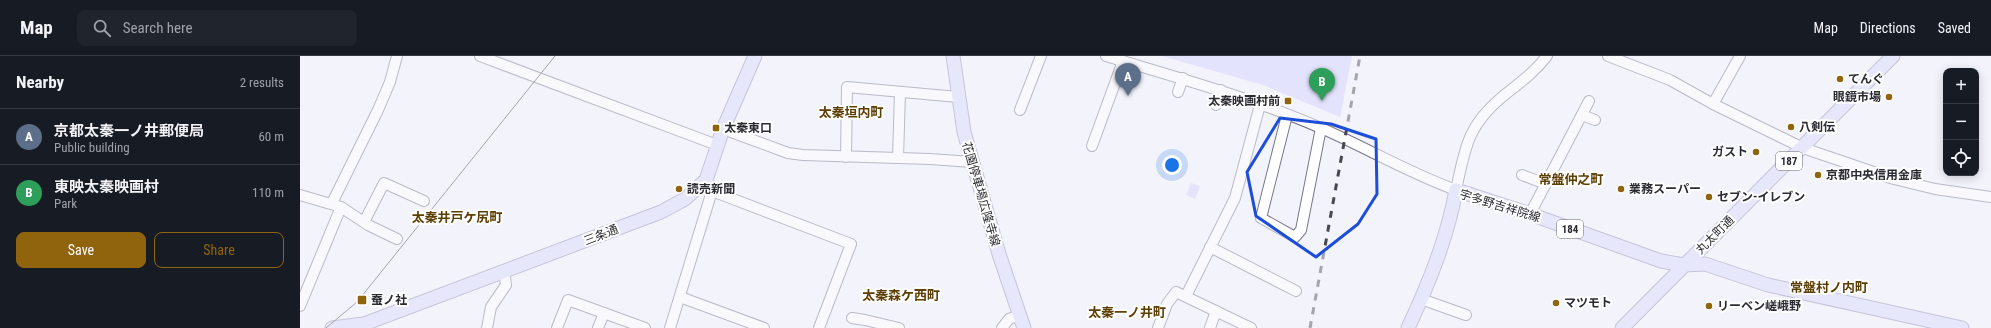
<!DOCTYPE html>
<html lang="en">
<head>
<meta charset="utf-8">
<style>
  :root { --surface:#171b24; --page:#20242c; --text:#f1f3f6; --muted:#9ea1a6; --line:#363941; --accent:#90630d }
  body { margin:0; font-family:"Roboto Condensed","Noto Sans JP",sans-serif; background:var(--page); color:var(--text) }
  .controls { position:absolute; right:12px; top:12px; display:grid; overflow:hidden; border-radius:8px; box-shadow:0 2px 10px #0003 }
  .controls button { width:36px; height:36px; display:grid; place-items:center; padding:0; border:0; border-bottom:1px solid var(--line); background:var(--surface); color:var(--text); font:20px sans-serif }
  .you { position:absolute; left:872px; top:109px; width:14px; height:14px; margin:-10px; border:3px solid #fff; border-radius:50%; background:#1a73e8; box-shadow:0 0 0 6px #1a73e833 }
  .badge { display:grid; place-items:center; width:26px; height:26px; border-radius:50%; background:var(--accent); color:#fff; font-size:13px; font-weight:700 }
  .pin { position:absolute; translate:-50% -33px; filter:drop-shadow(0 1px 2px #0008) }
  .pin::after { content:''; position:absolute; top:21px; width:14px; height:12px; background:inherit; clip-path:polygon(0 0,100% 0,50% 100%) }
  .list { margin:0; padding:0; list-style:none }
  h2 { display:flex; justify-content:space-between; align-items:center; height:52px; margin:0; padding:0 16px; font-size:17px }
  h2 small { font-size:13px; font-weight:400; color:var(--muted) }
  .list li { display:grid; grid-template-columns:26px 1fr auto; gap:12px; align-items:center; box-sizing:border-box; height:56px; padding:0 16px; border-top:1px solid var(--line) }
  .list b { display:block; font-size:15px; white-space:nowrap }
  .list p { margin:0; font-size:13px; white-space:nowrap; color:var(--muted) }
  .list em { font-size:13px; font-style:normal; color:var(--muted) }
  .actions { display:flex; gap:8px; padding:12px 16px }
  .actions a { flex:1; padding:9px 0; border:1px solid var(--accent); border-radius:8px; text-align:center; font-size:14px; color:var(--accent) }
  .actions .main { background:var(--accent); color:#fff }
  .icon { flex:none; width:22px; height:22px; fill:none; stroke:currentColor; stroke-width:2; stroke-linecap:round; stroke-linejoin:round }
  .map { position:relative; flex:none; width:1691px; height:272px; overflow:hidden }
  header { display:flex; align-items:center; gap:24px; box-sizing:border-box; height:56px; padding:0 20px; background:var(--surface); border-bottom:1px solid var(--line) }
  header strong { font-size:19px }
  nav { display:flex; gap:22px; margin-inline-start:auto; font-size:14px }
  .search { width:280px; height:36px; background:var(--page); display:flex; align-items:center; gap:10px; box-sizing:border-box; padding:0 14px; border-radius:8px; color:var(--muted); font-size:15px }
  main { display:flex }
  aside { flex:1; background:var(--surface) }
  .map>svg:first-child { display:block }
  .green { fill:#d3d1fe }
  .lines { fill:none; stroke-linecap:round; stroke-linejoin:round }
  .minor-casing { stroke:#77778a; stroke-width:12 }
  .major-casing { stroke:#8d8cb2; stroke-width:15 }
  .minor { stroke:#fff; stroke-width:10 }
  .major { stroke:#dad9fa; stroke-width:13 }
  .tram { stroke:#484850; stroke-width:1 }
  .rail { stroke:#484850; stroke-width:3; stroke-dasharray:7 7; stroke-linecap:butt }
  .marked { fill:none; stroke:#1d4ed8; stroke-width:3; stroke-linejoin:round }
  .poi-dot { fill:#90630d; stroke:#fff; stroke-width:1.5 }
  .labels { text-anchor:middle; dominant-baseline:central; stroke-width:4; stroke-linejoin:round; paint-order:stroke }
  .shield { fill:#fff; stroke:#6b6b70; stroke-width:1 }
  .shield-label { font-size:11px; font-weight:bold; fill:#2b2b33 }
  .poi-label { font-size:12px; font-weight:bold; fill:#2b2b33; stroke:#fff; text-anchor:start }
  .street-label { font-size:12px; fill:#2b2b33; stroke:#fff }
  .neighbourhood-label { font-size:13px; font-weight:bold; fill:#5d3e03; stroke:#fff }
</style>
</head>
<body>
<header>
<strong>Map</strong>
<div class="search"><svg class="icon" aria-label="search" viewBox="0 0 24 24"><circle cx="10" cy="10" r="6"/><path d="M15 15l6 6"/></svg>Search here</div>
<nav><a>Map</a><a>Directions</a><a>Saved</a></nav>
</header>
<main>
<aside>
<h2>Nearby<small>2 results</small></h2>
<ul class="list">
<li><span class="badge" style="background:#5c6f8a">A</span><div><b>京都太秦一ノ井郵便局</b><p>Public building</p></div><em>60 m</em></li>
<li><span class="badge" style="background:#2e9e5b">B</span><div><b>東映太秦映画村</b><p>Park</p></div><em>110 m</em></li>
</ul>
<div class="actions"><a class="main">Save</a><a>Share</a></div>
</aside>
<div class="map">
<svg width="1691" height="272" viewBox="0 0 1691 272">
  <rect width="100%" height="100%" fill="#f3f3fc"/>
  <g class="green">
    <path d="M862,0h190l-12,61 -77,-32z"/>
    <path d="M891,127l9,3 -5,13 -9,-4z"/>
  </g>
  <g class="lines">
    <defs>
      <g id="minor">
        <path d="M180,0l237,89"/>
        <path d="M806,0c72,22 146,42 215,72 46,20 88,45 135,62 9,-41 11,-64 46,-93 16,-13 32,-24 45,-41"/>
        <path d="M1308,0l62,24 43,24 90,44 91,31 41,10 56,8"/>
        <path d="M878,36l5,-14"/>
        <path d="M1413,48l27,-48"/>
        <path d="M916,49l5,-15"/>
        <path d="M720,54l21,-54"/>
        <path d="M987,59l-26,103 34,19 6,-7 20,-102"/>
        <path d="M1282,59l13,5"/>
        <path d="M423,73l65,24 15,2 127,4 42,3"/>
        <path d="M792,90l31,-85"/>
        <path d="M546,101l1,-70 111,10"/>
        <path d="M598,102l2,-66"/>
        <path d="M1222,119l24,9"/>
        <path d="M412,135l139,53 -32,84"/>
        <path d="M0,139l41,12 27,18 29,14"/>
        <path d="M32,147l46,-93 12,-28 7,-26"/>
        <path d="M1230,158l59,-113"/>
        <path d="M64,166l20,-39 40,18"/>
        <path d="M910,191l86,44"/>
        <path d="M886,240l49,-98 25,-93"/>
        <path d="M380,241l84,31"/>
        <path d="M1121,243l45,16"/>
        <path d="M0,250l41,-99"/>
        <path d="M552,262l13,2 34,8"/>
        <path d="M187,272l4,-21 15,-22 -2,-14"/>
        <path d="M257,272l11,-28 77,28"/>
        <path d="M298,272l6,-15"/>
        <path d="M370,272l42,-137 -1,-5"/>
        <path d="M702,272l7,-9 11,-4"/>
        <path d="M858,272l9,-24 9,-12 75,36"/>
        <path d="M910,272l6,-17"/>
      </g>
      <g id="major">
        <path d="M653,0l11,76 35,122 25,74"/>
        <path d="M32,272l32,-4"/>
        <path d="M57,272l7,-4 297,-112 24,-13 21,-19 17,-51 32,-73"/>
        <path d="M1108,272c21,-45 39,-89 48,-138l74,24 131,47 23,4 21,-1 63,21 194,43"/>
        <path d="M1322,272l271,-272"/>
      </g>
    </defs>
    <use href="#minor" class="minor-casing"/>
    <use href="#major" class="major-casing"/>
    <use href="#minor" class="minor"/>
    <use href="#major" class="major"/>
    <path class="tram" d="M26,272l31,-26 198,-246"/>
    <path class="rail" d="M1010,272l50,-272"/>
  </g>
  <path d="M0 0H1691V272H0ZM980,62l51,6 45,15 1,55 -19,30 -42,33 -60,-41 -9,-44z" fill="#f3f3fc" fill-opacity=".55" fill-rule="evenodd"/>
  <path class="marked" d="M980,62l51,6 45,15 1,55 -19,30 -42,33 -60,-41 -9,-44z"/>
  <g class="poi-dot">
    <circle cx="1540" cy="23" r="4"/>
    <circle cx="1589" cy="41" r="4"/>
    <rect x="984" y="41" width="8" height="8" rx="2"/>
    <circle cx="1491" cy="71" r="4"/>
    <rect x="412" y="68" width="8" height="8" rx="2"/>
    <circle cx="1456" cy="96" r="4"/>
    <circle cx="1518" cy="119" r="4"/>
    <circle cx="379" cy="133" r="4"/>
    <circle cx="1321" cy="133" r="4"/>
    <circle cx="1409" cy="141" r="4"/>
    <rect x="57" y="239" width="10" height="10" rx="2"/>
    <circle cx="1256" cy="247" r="4"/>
    <circle cx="1409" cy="250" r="4"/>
  </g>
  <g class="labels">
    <g class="shield">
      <rect x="1476" y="96" width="26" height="18" rx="3"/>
      <rect x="1257" y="164" width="26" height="18" rx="3"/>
    </g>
    <g class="shield-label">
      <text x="1489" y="105">187</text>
      <text x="1270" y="173">184</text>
    </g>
    <g class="poi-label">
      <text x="1548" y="23">てんぐ</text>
      <text x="1581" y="41" text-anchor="end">眼鏡市場</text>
      <text x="980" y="45" text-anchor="end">太秦映画村前</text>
      <text x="1499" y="71">八剣伝</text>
      <text x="424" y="72">太秦東口</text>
      <text x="1448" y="96" text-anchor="end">ガスト</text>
      <text x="1526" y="119">京都中央信用金庫</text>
      <text x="387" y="133">読売新聞</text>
      <text x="1329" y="133">業務スーパー</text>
      <text x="1417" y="141">セブン-イレブン</text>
      <text x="71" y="244">蚕ノ社</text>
      <text x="1264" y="247">マツモト</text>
      <text x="1417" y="250">リーベン嵯峨野</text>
    </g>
    <g class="street-label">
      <text transform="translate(681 138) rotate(74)">花園停車場広隆寺線</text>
      <text transform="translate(1200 150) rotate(17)">宇多野吉祥院線</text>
      <text transform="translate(301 179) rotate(-21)">三条通</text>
      <text transform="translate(1415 179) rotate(-45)">丸太町通</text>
    </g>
    <g class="neighbourhood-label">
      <text x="551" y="56">太秦垣内町</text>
      <text x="1271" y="123">常盤仲之町</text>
      <text x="157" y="161">太秦井戸ケ尻町</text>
      <text x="1529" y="231">常盤村ノ内町</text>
      <text x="601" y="239">太秦森ケ西町</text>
      <text x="827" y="256">太秦一ノ井町</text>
    </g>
  </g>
</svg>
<div class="controls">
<button>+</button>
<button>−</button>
<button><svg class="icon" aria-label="locate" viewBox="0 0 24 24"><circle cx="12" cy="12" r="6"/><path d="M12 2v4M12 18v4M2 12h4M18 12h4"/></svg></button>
</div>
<div class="you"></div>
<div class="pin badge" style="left:828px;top:40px;background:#5c6f8a">A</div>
<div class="pin badge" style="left:1022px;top:45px;background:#2e9e5b">B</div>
</div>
</main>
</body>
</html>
